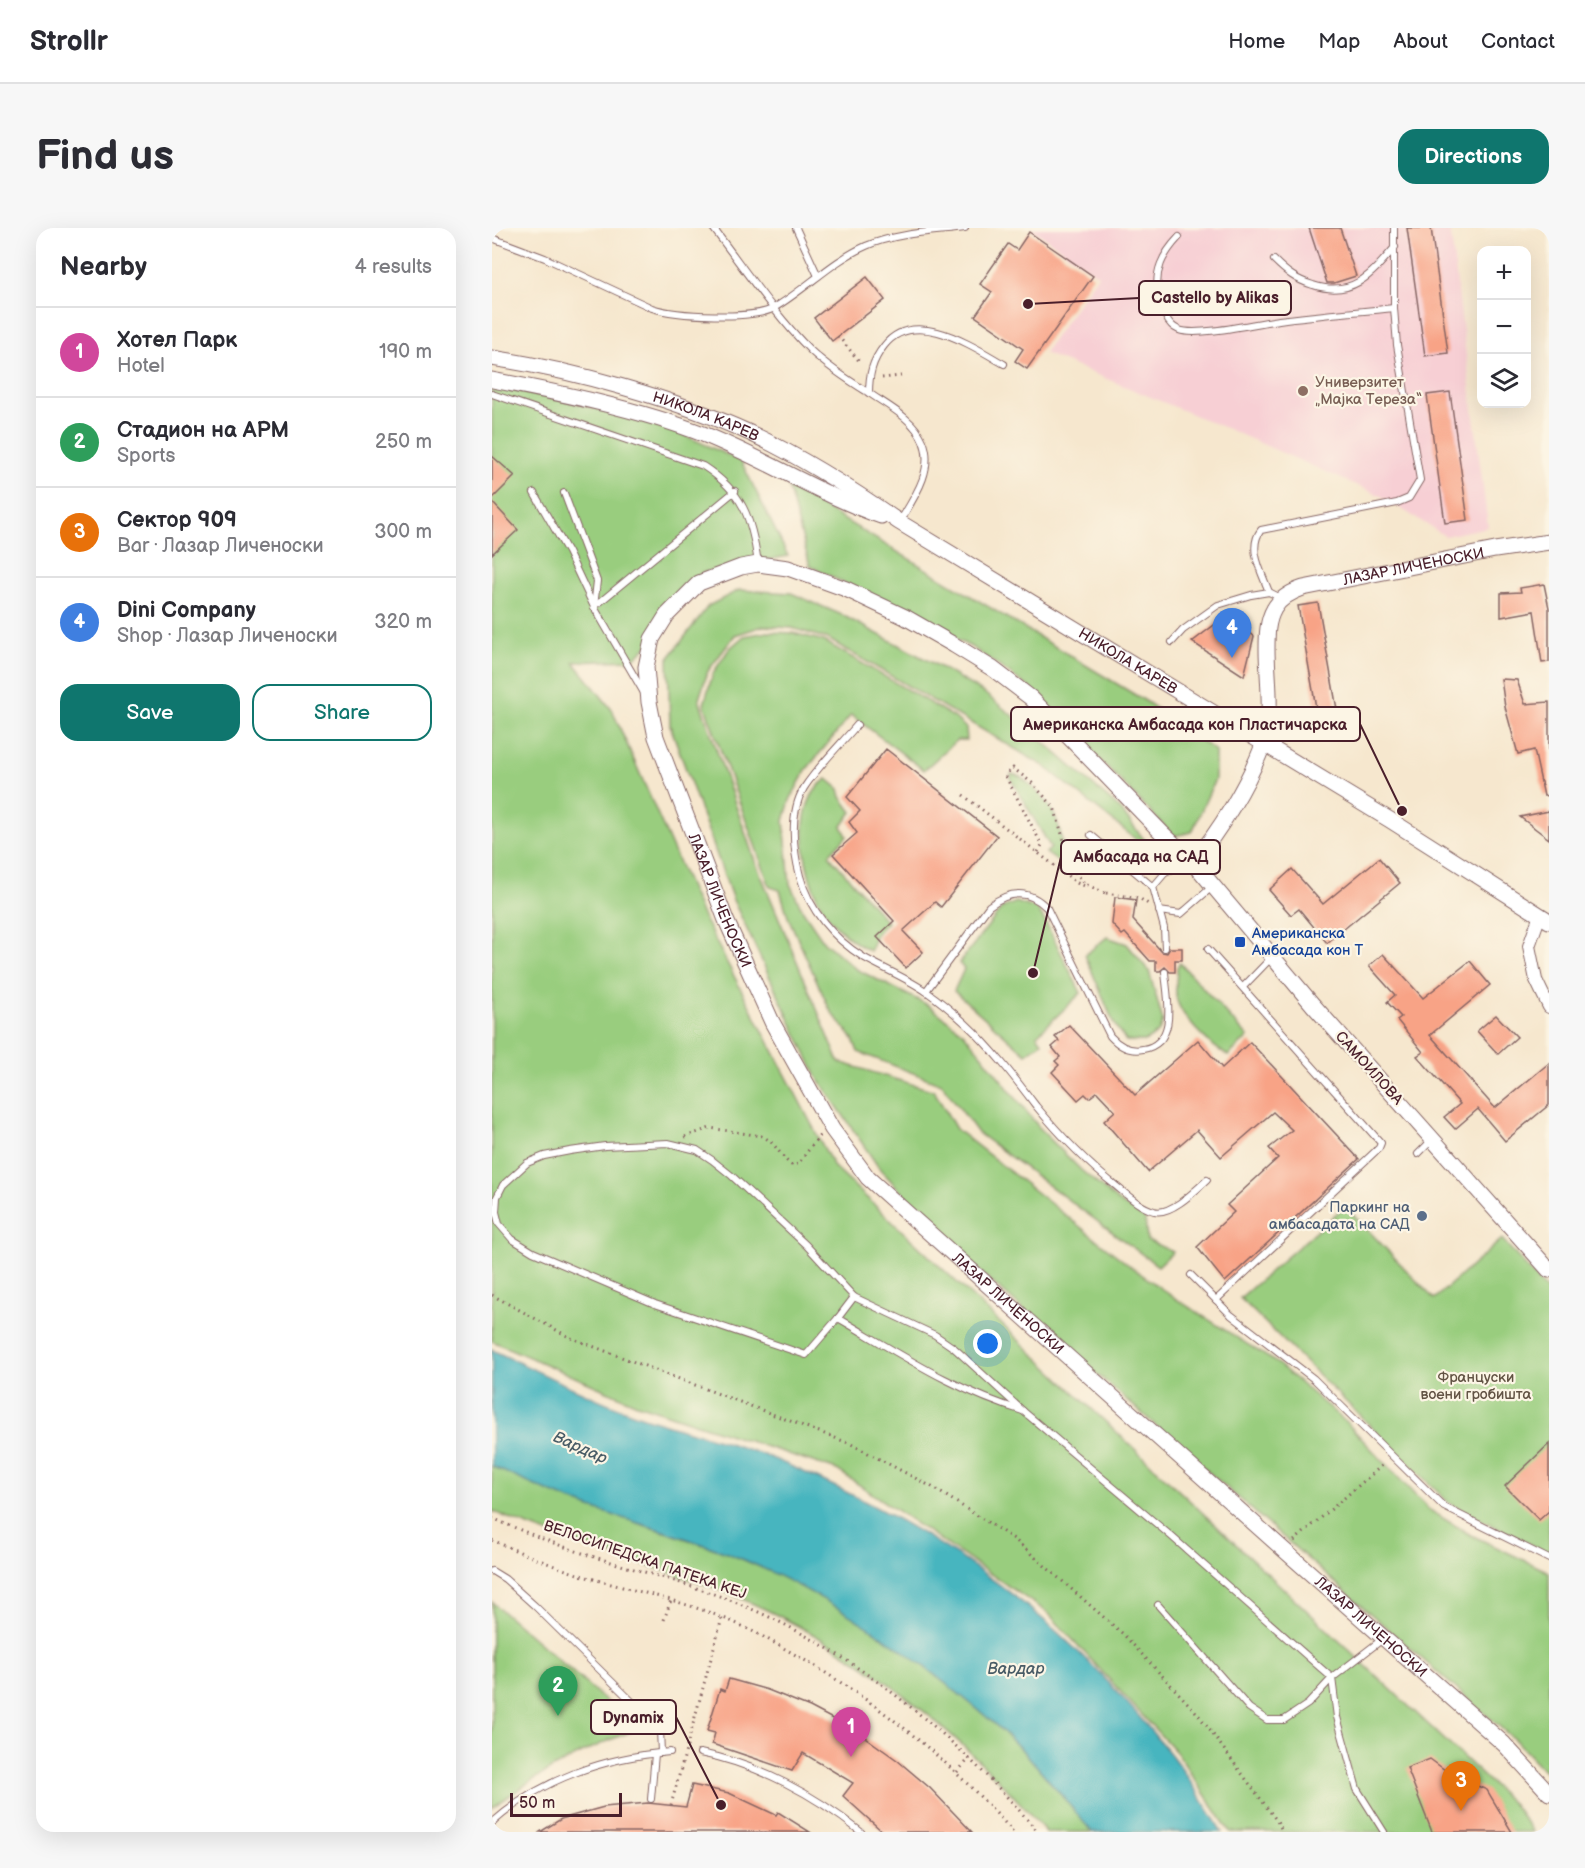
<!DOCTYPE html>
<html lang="en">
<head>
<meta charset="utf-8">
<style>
  :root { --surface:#fff; --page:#f7f7f7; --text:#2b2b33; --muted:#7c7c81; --line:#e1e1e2; --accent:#0f766e }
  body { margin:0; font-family:"Balsamiq Sans",sans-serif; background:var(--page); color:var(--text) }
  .controls { position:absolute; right:18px; top:18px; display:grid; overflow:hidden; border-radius:12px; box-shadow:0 6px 24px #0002 }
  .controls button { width:54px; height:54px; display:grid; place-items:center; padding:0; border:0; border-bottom:2px solid var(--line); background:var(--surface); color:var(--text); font:30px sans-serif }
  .scale { position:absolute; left:18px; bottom:15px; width:112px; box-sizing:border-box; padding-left:6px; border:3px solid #4a1f2b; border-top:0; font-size:16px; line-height:21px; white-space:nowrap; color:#4a1f2b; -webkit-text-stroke:4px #fcf5e5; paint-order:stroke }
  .you { position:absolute; left:496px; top:1116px; width:21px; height:21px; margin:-15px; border:4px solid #fff; border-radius:50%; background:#1a73e8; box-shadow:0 0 0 9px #1a73e833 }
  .badge { display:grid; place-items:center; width:39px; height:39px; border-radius:50%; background:var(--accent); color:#fff; font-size:20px; font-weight:700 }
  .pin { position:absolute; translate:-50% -50px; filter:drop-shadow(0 2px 3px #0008) }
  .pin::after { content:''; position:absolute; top:32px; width:21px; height:18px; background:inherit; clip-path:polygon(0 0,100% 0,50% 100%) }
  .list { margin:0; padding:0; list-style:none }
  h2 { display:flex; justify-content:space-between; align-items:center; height:78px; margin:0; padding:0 24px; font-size:26px }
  h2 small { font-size:20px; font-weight:400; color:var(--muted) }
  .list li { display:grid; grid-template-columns:39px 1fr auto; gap:18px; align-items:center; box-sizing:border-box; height:90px; padding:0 24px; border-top:2px solid var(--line) }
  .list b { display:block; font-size:22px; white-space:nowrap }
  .list p { margin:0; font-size:20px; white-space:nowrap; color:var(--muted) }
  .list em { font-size:20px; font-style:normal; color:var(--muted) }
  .actions { display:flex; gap:12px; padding:18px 24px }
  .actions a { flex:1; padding:14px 0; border:2px solid var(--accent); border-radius:18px; text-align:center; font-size:21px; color:var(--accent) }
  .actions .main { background:var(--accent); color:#fff }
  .icon { flex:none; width:33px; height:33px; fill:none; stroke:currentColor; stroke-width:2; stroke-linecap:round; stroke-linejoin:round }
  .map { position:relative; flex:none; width:1057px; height:1604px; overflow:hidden; border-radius:18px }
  header { display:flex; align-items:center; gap:36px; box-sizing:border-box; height:84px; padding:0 30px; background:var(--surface); border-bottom:2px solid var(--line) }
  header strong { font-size:28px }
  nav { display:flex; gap:33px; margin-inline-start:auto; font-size:21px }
  .intro { display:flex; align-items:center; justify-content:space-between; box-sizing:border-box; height:144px; padding:0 36px }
  h1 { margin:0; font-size:42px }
  .button { padding:15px 27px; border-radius:18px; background:var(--accent); color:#fff; font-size:21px; font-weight:700 }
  main { display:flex; gap:36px; padding:0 36px }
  aside { flex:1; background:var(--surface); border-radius:18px; box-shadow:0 6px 24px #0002 }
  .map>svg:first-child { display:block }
  .built { fill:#f7cfd4 }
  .green { fill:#99cd7e; stroke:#727654; stroke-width:1.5 }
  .water { fill:#46b5bf; stroke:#486a75; stroke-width:1.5 }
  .building { fill:#f8a386 }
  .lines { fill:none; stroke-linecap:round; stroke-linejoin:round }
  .service-casing { stroke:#866564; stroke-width:8 }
  .minor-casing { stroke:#866564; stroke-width:14 }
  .tertiary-casing { stroke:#866564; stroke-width:17 }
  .path { stroke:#866564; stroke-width:3; stroke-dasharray:1.5 4.5; stroke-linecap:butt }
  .service { stroke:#fff; stroke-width:6 }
  .minor { stroke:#fff; stroke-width:12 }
  .tertiary { stroke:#fff; stroke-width:15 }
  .education-dot { fill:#8d6e63; stroke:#fcf5e5; stroke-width:2 }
  .transit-dot { fill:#1a4fb4; stroke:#fcf5e5; stroke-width:2 }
  .service-dot { fill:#5c6f8a; stroke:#fcf5e5; stroke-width:2 }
  .labels { text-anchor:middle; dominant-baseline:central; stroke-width:4.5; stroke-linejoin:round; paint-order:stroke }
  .education-label { font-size:15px; fill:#785e54; stroke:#fcf5e5; text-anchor:start }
  .street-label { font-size:15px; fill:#4a1f2b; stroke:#fcf5e5 }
  .transit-label { font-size:15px; fill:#164399; stroke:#fcf5e5; text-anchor:start }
  .service-label { font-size:15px; fill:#4e5e75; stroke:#fcf5e5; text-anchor:end }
  .park-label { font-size:15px; fill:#625344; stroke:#fcf5e5 }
  .water-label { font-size:16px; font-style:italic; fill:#485b66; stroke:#fcf5e5 }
  .leader { fill:none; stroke:#4a1f2b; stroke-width:2 }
  .callout-dot { fill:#4a1f2b; stroke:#fcf5e5; stroke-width:2 }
  .callout { fill:#fcf5e5; stroke:#4a1f2b; stroke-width:2 }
  .callout-label { font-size:16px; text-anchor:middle; font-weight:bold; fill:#4a1f2b }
</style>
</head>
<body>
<header>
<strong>Strollr</strong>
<nav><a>Home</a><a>Map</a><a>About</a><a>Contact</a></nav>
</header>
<div class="intro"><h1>Find us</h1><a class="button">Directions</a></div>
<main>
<aside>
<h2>Nearby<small>4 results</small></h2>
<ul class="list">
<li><span class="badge" style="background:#d1479c">1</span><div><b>Хотел Парк</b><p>Hotel</p></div><em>190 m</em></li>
<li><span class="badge" style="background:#2e9e5b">2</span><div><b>Стадион на АРМ</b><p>Sports</p></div><em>250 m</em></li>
<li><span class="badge" style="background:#e8710a">3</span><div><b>Сектор 909</b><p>Bar · Лазар Личеноски</p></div><em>300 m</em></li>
<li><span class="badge" style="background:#3f7fe0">4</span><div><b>Dini Company</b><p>Shop · Лазар Личеноски</p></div><em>320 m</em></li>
</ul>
<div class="actions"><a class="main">Save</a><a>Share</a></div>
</aside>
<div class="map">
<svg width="1057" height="1604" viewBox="0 0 1057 1604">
  <rect width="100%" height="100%" fill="#fcf5e5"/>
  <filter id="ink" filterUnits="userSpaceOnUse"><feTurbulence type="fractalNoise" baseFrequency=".0167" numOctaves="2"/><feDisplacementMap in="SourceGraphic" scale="12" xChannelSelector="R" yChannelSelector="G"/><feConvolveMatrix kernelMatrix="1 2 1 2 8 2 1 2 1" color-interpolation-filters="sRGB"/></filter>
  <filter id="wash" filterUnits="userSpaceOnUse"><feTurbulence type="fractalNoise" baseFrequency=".008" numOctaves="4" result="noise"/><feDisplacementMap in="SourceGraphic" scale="24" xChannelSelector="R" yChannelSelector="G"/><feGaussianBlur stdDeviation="1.35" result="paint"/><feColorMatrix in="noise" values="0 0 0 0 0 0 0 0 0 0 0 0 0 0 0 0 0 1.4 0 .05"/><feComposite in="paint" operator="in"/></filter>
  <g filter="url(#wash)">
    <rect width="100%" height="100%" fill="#f6e7ce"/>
    <path class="built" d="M539,0h419l38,299 -43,9 -64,-40 -153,-67 -184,-76 54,-78z"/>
    <g class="green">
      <path d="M0,156l68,15 111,30 70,32 47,95 -87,17 -55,74 -14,13 -58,2 38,48 89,203 133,254 679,637 20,28h-303l-53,-79 -129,-140 -211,-143 -200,-66 -145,-63z"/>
      <path d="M296,258l359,216 68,49v28l-23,53 -18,4 -145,-149 -56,-39 -163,-82z"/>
      <path d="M247,362l52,3 51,22 100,53 42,25 38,30 97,85 39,49 -114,-91 -216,-127 -36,-11 -29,-2 -28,9 -27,36 -9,28 56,162 84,201 95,29 22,38 174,137 43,31 104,66 70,60 81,86 41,25 80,38v204l-33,-35 -555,-486 -82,-87 -62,-91 -84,-177 -63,-175 -2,-66 40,-53z"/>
      <path d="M275,404l26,1 31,8 130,76 12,11 1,12h-10l-33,30 -73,-55 -45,55 -16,30 -6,21 6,63 13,27 21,31 32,27 72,36 36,28 78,98 39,39 38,32 26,17 2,21 26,12 -15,14 -180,-133 -36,-49 -84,-32 -5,-13 -23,-29 -42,-93 -8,-27 -10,-3 -66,-183 9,-31 16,-24 15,-13z"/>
      <path d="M519,546c14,0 38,30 44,42 7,13 8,37 12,52l-21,-15 5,-5 -40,-69z"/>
      <path d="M335,551l12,10 2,8 11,15 -10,14 5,10 -18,19 58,67 -11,12 -6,17c-18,-9 -33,-22 -45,-39 -21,-30 -36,-110 2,-133z"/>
      <path d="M524,674l21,7 9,14 35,70 -44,42 5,7 -16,12 -72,-63 10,-22 -5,-6 43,-55z"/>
      <path d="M615,709l20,7 22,27 14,50 -5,12 -13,8h-19l-12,-17 -29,-69z"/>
      <path d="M688,735l68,74 -20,19c-18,-11 -49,-39 -52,-60 -1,-10 1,-20 1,-29z"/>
      <path d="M853,978l89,93 68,-60 47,54v261l-99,-50 -210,-206z"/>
      <path d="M0,1238c49,23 100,41 152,59 33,11 66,21 98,34 76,32 144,76 208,128 27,21 54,44 78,69 22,25 43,51 64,76h-46c-89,-103 -198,-193 -326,-242 -76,-28 -154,-46 -228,-79z"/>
      <path d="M0,1374l146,127c-52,19 -102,46 -146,79z"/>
    </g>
    <path class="water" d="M0,1122c44,20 87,43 132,60 49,19 101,29 150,49 97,41 192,94 271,162 41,36 79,76 113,118 25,28 44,61 64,93h-130c-21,-25 -42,-51 -64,-76 -24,-25 -51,-48 -78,-69 -64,-52 -132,-96 -208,-128 -50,-21 -103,-35 -154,-52 -33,-12 -65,-26 -96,-41z"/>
    <g id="blocks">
      <g class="building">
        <path d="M817,0h31l16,48 -22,7h-7z"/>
        <path d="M915,0h24l17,125 -23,3z"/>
        <path d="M537,4l64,44 -66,93 -12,-8 8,-12 -48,-33 17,-24 -12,-8 28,-40 9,6z"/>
        <path d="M375,49l18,23 -53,41 -18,-23z"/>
        <path d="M958,164l18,128 -23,3 -18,-128z"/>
        <path d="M0,228l23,20 -23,23z"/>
        <path d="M0,274l26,28 -26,24z"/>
        <path d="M1052,356l5,24v54l-7,1 -8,-52 -33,6v-24l20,-1 -1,-4z"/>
        <path d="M826,375l20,112 -20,4 -20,-113z"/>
        <path d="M734,388l28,20 -10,40 -52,-34z"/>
        <path d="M1009,451l16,1 8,24 24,-2v93l-5,1 -10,-46 -16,4 -13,-47z"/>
        <path d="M394,521l111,87 -56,71 -6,-5 -32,29 20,21 -17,16 -29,-31 17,-16 -61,-67 24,-21 -8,-11 11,-11 -13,-14z"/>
        <path d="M1057,583v28l-29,-22z"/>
        <path d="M887,630l21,25 -73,60 -28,-34 -8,6 -22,-25 23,-21 31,35z"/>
        <path d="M623,669l21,3 -3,20 29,32 5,1 3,-5h12v12h-7v12h-5l-5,-5 -5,4h-4v-10h-6l-25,-28 -3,2 -10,-11z"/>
        <path d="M891,726l40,44 47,-37 20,24 -60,50 65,73 54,-45v42l-44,36 -27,-32 -23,20 -11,-12 16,-13 -43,-48 6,-4 -26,-32 4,-3 -14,-15 8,-7 -26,-29z"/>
        <path d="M1004,787l21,22 -19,17 -21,-23z"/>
        <path d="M577,797l66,70 63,-55 24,28 28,-26 109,117 -134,123 -28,-35 37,-35 -7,-7 51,-47 -9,-10 23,-18 -19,-18 -52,45 -24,-27 -49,42 -44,-51 11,-10 -18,-19 -8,6 -4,-4 -7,6 -26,-28 7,-7 -4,-4 5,-4 -8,-10 7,-6 -4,-4z"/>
        <path d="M1057,1216v67l-10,9 -34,-34z"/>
        <path d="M237,1451l39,11 42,17 49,26 38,27 33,28 42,44h-89l-40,-36 10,-13 -50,-30 -11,18 -80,-27 3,-11 -8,-2 13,-42 5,2z"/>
        <path d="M938,1531l22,16 35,15 25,42h-80l-25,-64z"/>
        <path d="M200,1557l37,8 47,22 2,-3 32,20h-270l21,-13 43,-12 44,-4 38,4z"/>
      </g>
    </g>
  </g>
  <g filter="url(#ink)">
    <use href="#blocks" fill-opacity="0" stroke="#866564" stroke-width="1.5"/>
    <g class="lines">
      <defs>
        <g id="service">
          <path d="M221,0c30,39 62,87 97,122 18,17 38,30 59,43 19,13 45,26 54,48 12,28 -9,57 -23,80"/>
          <path d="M304,0l22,48"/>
          <path d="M687,9c-16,17 -26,35 -20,59 3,12 7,29 20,34 18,7 79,-7 100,-10 38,-5 77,-8 115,-12"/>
          <path d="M0,10l53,20 107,50c23,8 102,12 122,0 32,-19 58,-47 92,-62 30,-13 67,-14 99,-18"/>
          <path d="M782,32c12,12 22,20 39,25 39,13 58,-10 82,-38"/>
          <path d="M377,165c0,-18 3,-32 15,-47 30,-39 88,0 120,18"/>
          <path d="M0,166l211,72c40,26 49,52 55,98"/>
          <path d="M42,265l34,59 26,55 141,-116"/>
          <path d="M72,265l33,88 -3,26 50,86"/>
          <path d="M777,364c-7,-19 -22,-44 -8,-62l136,-27 12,-5 11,-18 -23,-135 -3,-37v-80"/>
          <path d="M680,414l11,-12 35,-25 33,-10 18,-3 12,6"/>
          <path d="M365,497c-17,20 -39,41 -53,63 -15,24 -11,62 -4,88 9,34 34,63 63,81 21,12 44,21 64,35 13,9 26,20 38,31 27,25 49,54 71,83 24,29 51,57 80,80 11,9 24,21 38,25 16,5 42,-21 53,-31"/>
          <path d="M599,607l62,52"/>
          <path d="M667,683l22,3 31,-27"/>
          <path d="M673,720l-1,-20 -11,-41 12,-14 27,-10"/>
          <path d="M716,721l173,194 -2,5 -163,152"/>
          <path d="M752,758l28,-29"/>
          <path d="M434,763l63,-85c20,-15 40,-17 58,2l63,128c9,10 19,16 33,13 36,-6 24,-52 22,-77"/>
          <path d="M926,926l14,-14"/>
          <path d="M699,1047l40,40 83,64 130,128 105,52"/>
          <path d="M362,1069l-16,21c59,34 119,74 185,93l148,125 161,142 5,39 20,72 27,43"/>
          <path d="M346,1090l-32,37 -151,-51 -122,-52 -21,-13 -13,-15 -3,-12 1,-15 6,-12 24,-22 17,-7 26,-5 35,-5 63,-3 29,7 15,10 20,16 74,69 48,52 81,38 19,13 69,63"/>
          <path d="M0,1343l13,8 30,27 125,123 1,24"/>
          <path d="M666,1377l91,103 18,12h17l24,-16 24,-26 52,-40"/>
          <path d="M208,1525c58,11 115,42 161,79"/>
          <path d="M159,1571l4,-45"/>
          <path d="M0,1595c49,-44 113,-66 178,-71"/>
        </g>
        <path id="minor" d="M1048,687l-11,31 7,34 13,27"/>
        <g id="tertiary">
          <path id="s1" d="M0,130c84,13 181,40 258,75 53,25 102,56 149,89l491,298 159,101"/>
          <path d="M0,152c68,13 147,29 211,54 61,24 116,60 178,82"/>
          <path id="s2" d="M701,634c27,-31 55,-78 70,-117 11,-29 4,-66 4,-96 0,-13 0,-28 7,-40 6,-11 17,-17 29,-21l192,-38 54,-8"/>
          <path id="s3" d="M1057,1042l-236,-265 -120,-143 -31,-29 -131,-135 -38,-29 -39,-24 -49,-28 -59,-28 -58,-21 -30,-4 -17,3 -42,16 -32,32 -15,24 -6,28 3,35 7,35 70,183 46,102 60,107 36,49 416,372 220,194 45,49"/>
        </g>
      </defs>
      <use href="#service" class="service-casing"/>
      <use href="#minor" class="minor-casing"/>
      <use href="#tertiary" class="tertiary-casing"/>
      <g class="path">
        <path d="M346,108l22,26"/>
        <path d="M390,150l19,-2"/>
        <path d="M471,567l114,88 8,3"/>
        <path d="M546,624l4,-7 -36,-68 3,-6 4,-3 19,15 22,24 18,61 13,16 20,9"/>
        <path d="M614,665l33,5 9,6"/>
        <path d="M193,909l25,-9 51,8c15,5 19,22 32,30l5,-2 22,-29"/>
        <path d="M0,1067l79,43 280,106 81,43 82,52 109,95 74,79 80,108 6,11"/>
        <path d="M0,1290c39,17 78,32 119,44 42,13 85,24 126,41 114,45 222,135 301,229"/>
        <path d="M0,1312c32,14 65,28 98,38 44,13 89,22 131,39 26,10 50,24 73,37 84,48 156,106 219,178"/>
        <path d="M802,1313l91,-78"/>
        <path d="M172,1392l7,-20"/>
        <path d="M465,1544l13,-14"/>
        <path d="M179,1577l51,-187"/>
      </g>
      <use href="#service" class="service"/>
      <use href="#minor" class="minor"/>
      <use href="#tertiary" class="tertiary"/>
    </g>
  </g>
  <circle class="education-dot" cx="811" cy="163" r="6"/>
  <rect class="transit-dot" x="742" y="708" width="12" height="12" rx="3"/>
  <circle class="service-dot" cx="930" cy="988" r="6"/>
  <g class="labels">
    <g class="education-label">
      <text x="823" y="154">Универзитет<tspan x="823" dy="17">„Мајка Тереза“</tspan></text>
    </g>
    <g class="street-label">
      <text stroke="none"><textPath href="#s1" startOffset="222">НИКОЛА КАРЕВ</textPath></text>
      <text stroke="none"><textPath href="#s2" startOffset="424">ЛАЗАР ЛИЧЕНОСКИ</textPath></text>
      <text stroke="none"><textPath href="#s1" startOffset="711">НИКОЛА КАРЕВ</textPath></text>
      <text stroke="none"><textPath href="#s3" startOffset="1490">ЛАЗАР ЛИЧЕНОСКИ</textPath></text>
      <text transform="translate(877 840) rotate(48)">САМОИЛОВА</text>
      <text stroke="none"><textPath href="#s3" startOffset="1994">ЛАЗАР ЛИЧЕНОСКИ</textPath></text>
      <text transform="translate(153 1332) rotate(19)">ВЕЛОСИПЕДСКА ПАТЕКА КЕЈ</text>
      <text stroke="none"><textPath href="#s3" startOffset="2480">ЛАЗАР ЛИЧЕНОСКИ</textPath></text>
    </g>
    <g class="transit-label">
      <text x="760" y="705">Американска<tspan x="760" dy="17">Амбасада кон Т</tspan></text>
    </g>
    <g class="service-label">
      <text x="918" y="979">Паркинг на<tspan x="918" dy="17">амбасадата на САД</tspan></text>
    </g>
    <g class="park-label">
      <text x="984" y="1149">Француски<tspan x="984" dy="17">воени гробишта</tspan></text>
    </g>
    <g class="water-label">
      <text transform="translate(88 1220) rotate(24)">Вардар</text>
      <text x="524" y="1441">Вардар</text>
    </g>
  </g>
  <path class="leader" d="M536 76L647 70M910 583L868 496M541 745L569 629M229 1577L184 1489"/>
  <g class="callout-dot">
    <circle cx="536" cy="76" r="6"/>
    <circle cx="910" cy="583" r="6"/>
    <circle cx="541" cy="745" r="6"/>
    <circle cx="229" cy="1577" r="6"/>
  </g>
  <g class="callout">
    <rect x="647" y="53" width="152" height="34" rx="6"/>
    <rect x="519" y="479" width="349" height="34" rx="6"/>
    <rect x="569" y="612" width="159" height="34" rx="6"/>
    <rect x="99" y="1472" width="85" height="34" rx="6"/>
  </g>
  <g class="callout-label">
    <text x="723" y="75">Castello by Alikas</text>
    <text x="693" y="502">Американска Амбасада кон Пластичарска</text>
    <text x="649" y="634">Амбасада на САД</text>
    <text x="141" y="1495">Dynamix</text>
  </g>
</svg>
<div class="controls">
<button>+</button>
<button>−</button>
<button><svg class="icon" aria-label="layers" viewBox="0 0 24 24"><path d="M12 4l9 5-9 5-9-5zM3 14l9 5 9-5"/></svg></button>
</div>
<div class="scale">50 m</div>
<div class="you"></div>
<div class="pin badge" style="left:359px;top:1529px;background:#d1479c">1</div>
<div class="pin badge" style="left:66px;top:1488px;background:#2e9e5b">2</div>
<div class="pin badge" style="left:969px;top:1583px;background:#e8710a">3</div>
<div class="pin badge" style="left:740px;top:430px;background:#3f7fe0">4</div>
</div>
</main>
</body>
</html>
